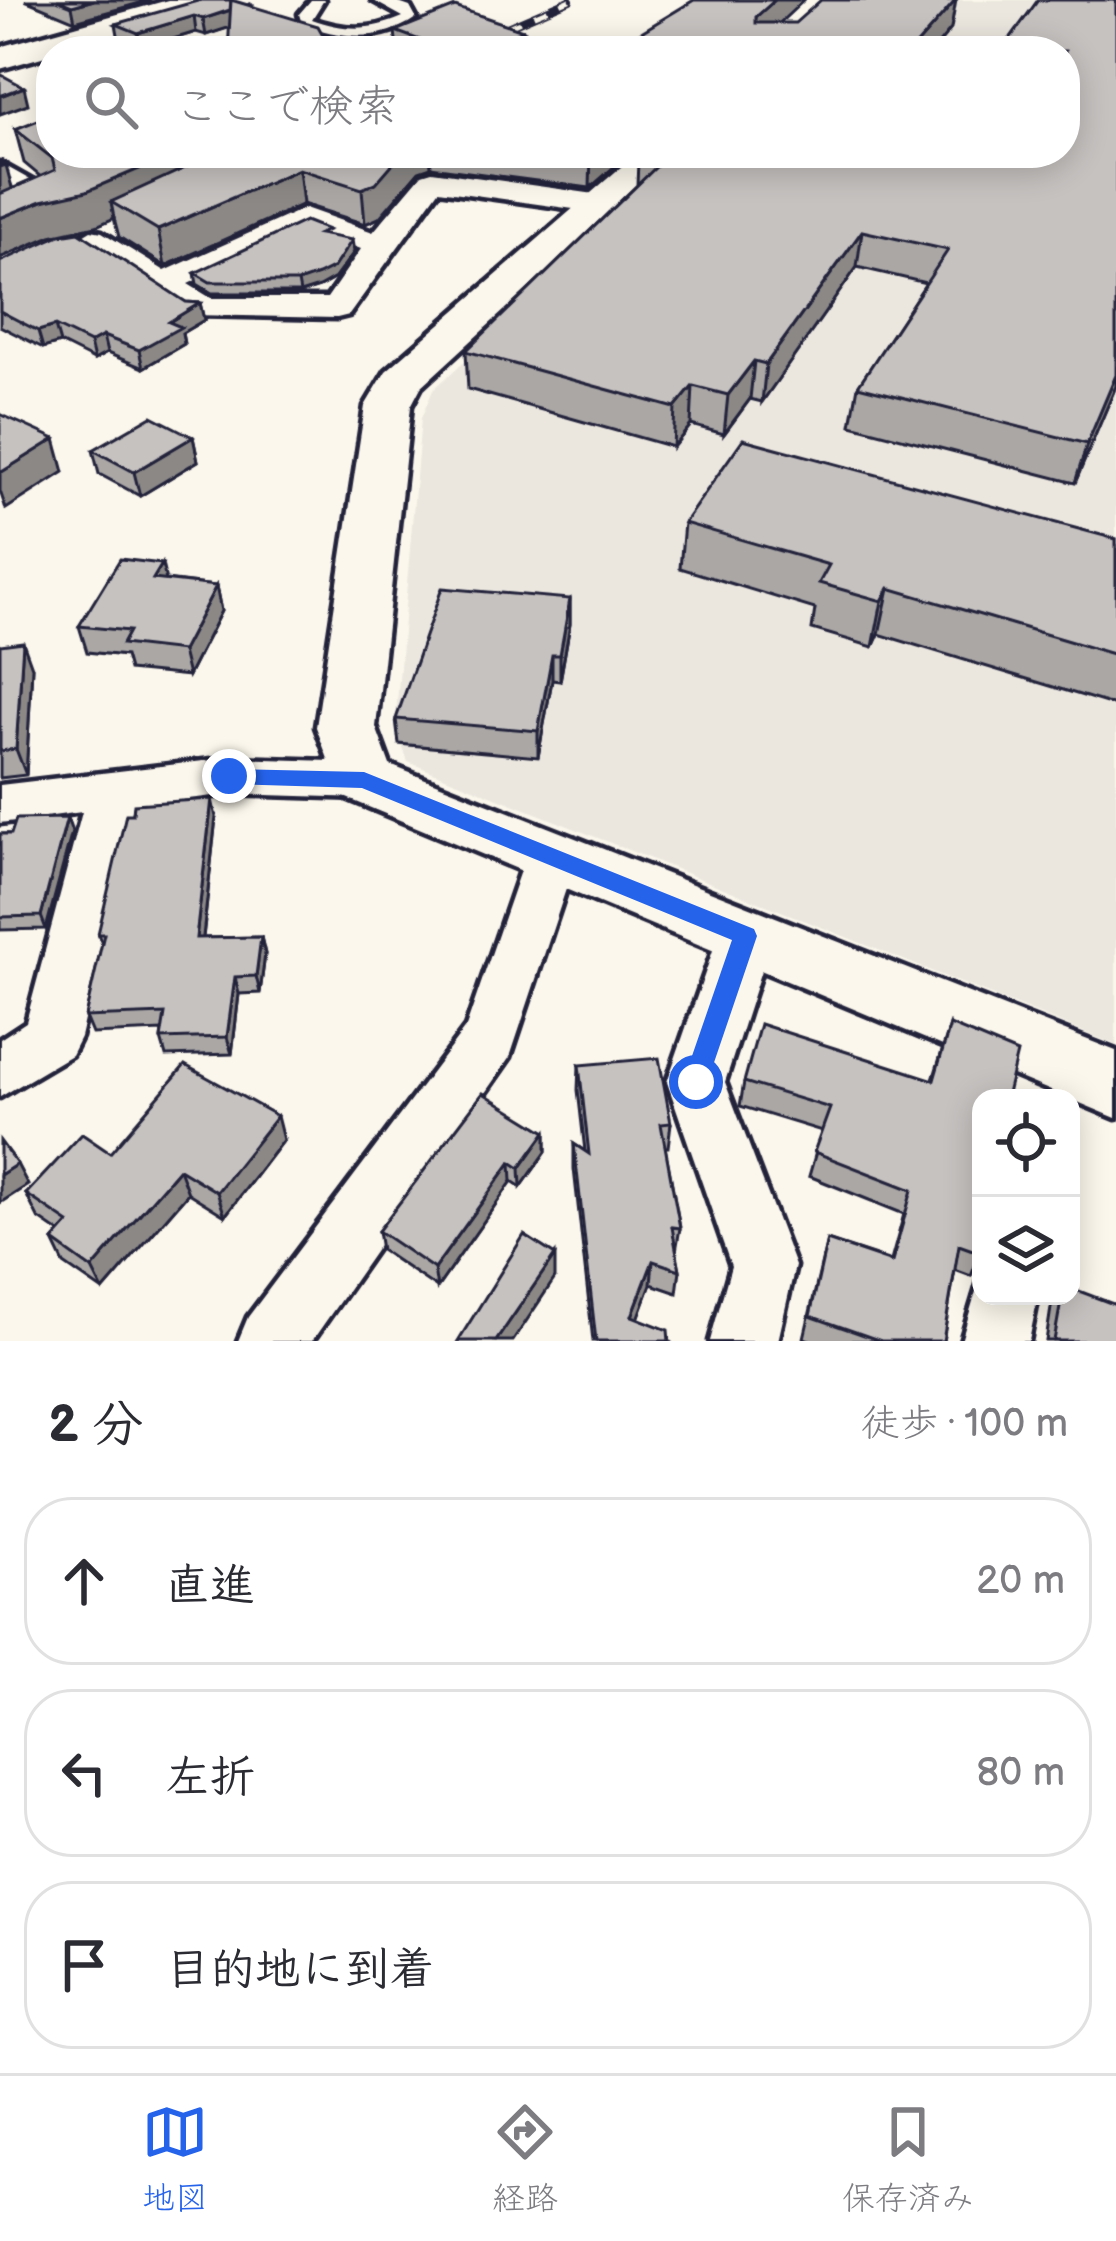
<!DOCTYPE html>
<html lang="ja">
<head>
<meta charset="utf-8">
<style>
  :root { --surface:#fff; --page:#f2f2f3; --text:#2b2b33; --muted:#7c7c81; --line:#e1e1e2; --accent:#2563eb }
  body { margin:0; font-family:"Balsamiq Sans","Klee One",sans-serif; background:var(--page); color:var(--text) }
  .controls { position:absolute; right:36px; bottom:36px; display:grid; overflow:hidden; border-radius:24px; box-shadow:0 6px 30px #0003 }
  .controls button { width:108px; height:108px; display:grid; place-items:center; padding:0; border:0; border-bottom:3px solid var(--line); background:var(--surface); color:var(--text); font:60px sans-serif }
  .stop { position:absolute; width:36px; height:36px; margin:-27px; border:9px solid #2563eb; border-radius:50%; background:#fff }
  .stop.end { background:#2563eb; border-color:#fff; box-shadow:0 3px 12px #0008 }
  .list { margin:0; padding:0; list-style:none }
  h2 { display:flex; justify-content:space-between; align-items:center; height:156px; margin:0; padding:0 48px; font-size:51px }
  h2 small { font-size:39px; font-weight:400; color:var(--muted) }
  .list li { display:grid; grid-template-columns:78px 1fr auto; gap:36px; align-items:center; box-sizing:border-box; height:168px; margin:0 24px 24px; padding:0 24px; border:3px solid var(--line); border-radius:48px }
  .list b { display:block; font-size:45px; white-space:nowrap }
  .list em { font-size:39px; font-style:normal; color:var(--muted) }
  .icon { flex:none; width:66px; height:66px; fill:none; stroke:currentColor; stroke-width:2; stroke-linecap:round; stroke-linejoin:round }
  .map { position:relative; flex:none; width:1116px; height:1341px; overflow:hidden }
  .search { position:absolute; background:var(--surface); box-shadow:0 6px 30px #0003; left:36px; right:36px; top:36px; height:132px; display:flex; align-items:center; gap:30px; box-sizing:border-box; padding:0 42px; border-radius:48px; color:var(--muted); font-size:45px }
  .sheet { height:732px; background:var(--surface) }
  nav { display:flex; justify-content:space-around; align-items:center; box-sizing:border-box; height:168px; border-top:3px solid var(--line); background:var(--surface); font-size:33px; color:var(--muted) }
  nav a { display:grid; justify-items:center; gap:6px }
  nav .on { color:var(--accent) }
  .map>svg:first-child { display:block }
  .built { fill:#ebe7df }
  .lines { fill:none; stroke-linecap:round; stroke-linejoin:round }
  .service-casing { stroke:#22223b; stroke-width:9 }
  .minor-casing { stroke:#22223b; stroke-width:9 }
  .tertiary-casing { stroke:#22223b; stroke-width:9 }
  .secondary-casing { stroke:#22223b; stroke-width:9 }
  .path { stroke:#22223b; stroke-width:4.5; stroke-dasharray:4.5 4.5; stroke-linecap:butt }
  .service { fill:#fbf7ec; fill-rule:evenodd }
  .minor { fill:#fbf7ec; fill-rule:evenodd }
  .tertiary { fill:#fbf7ec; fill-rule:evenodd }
  .secondary { fill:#fbf7ec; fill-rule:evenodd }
  .rail-casing { stroke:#22223b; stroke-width:8 }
  .rail { stroke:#fbf7ec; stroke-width:4.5; stroke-dasharray:15; stroke-linecap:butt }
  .wall { fill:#aaa7a5; stroke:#22223b; stroke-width:3 }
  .shaded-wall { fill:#8b8886; stroke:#22223b; stroke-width:3 }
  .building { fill:#c6c2c0; stroke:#22223b; stroke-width:3 }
  .route { fill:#2563eb }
</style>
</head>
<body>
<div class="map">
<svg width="1116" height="1341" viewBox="0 0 1116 1341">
  <rect width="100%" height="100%" fill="#fbf7ec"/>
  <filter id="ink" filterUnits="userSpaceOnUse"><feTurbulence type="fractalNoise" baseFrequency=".00833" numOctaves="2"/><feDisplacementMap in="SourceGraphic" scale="24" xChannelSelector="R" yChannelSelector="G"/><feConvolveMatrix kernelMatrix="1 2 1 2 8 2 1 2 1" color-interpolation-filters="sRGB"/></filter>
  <g filter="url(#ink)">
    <path class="built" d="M852,0h264v1045l-708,-283 -13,-36 26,-308 12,-28 256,-237h376v-102h-267z"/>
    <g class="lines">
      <defs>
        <path id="service" d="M311,0h13l-12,19c33,12 59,12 91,-2l-31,-17h18l20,7 6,11c-36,25 -75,20 -114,6l-3,-10z"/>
        <g id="minor">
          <path d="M0,163l57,32 5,6 -62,29v-20l25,-10 -25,-16z"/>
          <path d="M432,171l170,24 15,9 -15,9 -163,-23 -90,125 -12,3 -145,-3 -116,-76 15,-9 11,2 63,39 140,-63 68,24 49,-58zM306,228l55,21 -34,49h-116l-23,-14z"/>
          <path d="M229,758l135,4 17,5 7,13 -7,13 -17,5 -135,-4 -96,12 -53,231 -9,18 -71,42v-58l26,-17 56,-210 -82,11v-38z"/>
          <path d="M550,839l18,6 8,14 -66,198 -198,284h-74l10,-24 218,-290 58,-168 8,-14z"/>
          <path d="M745,914l19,6 8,16 -47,146 70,184 -17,75h-68l21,-75 -64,-184 51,-146 8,-16z"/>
          <path d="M981,1275v21h57l-9,45h-68z"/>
        </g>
        <path id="tertiary" d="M637,153h39l-255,234 -10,19 -35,321 14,38 726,286v67l-774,-322 -26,-69 49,-321 21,-35z"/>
        <path id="secondary" d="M168,0h54l-5,7 -217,62v-22z"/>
      </defs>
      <use href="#service" class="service-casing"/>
      <use href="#minor" class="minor-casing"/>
      <use href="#tertiary" class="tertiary-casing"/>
      <use href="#secondary" class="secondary-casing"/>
      <path class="path" d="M513,51l37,-17 -35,12"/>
      <use href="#service" class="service"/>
      <use href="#minor" class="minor"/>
      <use href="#tertiary" class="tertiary"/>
      <use href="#secondary" class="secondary"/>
      <defs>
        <path id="rail" d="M451,51l119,-51"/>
      </defs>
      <use href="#rail" class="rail-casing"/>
      <use href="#rail" class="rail"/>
    </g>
    <g class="wall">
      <path d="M25,0h126l-76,21z"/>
      <path d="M1116,0v386l-41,97 -224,-58 7,-39 68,-103 -69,-16 -95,135 -12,-3 -26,35 -33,-9 -18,22 -205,-58 -2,-38 171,-166 1,-24 427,-8z"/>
      <path d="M251,5l-21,22 -24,8 -10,-3 -55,17 -22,-9 -3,-16z"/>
      <path d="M395,31l129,18 -126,2 -1,-1z"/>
      <path d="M15,129l36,24h579l-40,35 -159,-21 -12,4 -40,47 -14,6 -62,-20 -138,62 -46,-29 -5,-19 -18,8 -45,10 -51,22v-97l13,28 28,-12 -17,-14z"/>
      <path d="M328,236l26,16 -19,26 -16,9 -19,6h-88l-15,-9 -2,-11z"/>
      <path d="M0,262l186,40 14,1 4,17 -22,13 2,11 -41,24 -36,-15 -13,7 -34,-17 -17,5 -43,-22z"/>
      <path d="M193,437l5,24 -58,35 -41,-22 -6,-24z"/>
      <path d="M684,523l432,16v167l-237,-72 -6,13 -61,-18 3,-20 -135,-41z"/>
      <path d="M166,580l50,6 5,25 -33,65 -59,-6 -4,-14 -38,-4 -8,-26z"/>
      <path d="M570,599v25l-10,57 -8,-1 -14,77 -139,-13 -3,-25z"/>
      <path d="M0,645l32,22 -6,108 -26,3z"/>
      <path d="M216,817l-13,121 58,-1 4,17 -5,39 -21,1 -7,60 -66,2 -5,-17 1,-8 -70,3 -7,-17 17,-73 -4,-10z"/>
      <path d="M72,832l-26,97 -46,1v-96z"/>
      <path d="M950,1025l31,73v153l-10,25 -16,-6 -12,71h-131l-8,-3 23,-98 64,21 13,-47 -95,-38 13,-45 -82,-25 4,-24 189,-2z"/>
      <path d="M579,1065l92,58 -3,24h-3l15,81 -4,23 4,19 -3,23 -26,-9 -13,34 31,23h-76l-19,-172v-25l11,7 -7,-61z"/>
      <path d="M546,1132v20l-25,35 -9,-6 -75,107 -56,-38 -3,-19z"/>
      <path d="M283,1140l-58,76 -37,-23 -85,98 -39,-27 -11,-23 7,-8 -22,-15 -12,-24 84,-41z"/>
      <path d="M1058,1296h13l45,45h-70l5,-33z"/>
    </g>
    <g class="shaded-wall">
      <path d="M94,0h57l-76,21 -3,-15z"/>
      <path d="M775,0h29l-51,48 3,-31z"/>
      <path d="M956,0l-5,29 -18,22h-22z"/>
      <path d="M250,4l3,16 -47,15 -3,-16z"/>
      <path d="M194,16l2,16 -55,17 -3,-16z"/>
      <path d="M523,30l1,19 -4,2h-44z"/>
      <path d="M24,87l4,17 -28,10v-18z"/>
      <path d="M177,153h83l-149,49 3,16 -18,8 -45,10 -51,22v-40l42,-17z"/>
      <path d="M402,153h28l1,14 -12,4 -40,47 -14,6 -3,-35z"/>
      <path d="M591,153h39l-40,35z"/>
      <path d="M6,165l9,34 -15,7v-39z"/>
      <path d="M299,169l4,35 -138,62 -7,-36z"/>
      <path d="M862,231l-5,36 -95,135 4,-38z"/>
      <path d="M352,240l2,12 -19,26 -16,9 -19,6 -2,-11z"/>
      <path d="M200,303l4,17 -22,13 2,11 -41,24 -4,-18 30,-28z"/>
      <path d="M55,326l5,17 -17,5 -5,-17z"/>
      <path d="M103,336l4,17 -13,7 -4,-17z"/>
      <path d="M754,361l-4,38 -26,35 4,-39z"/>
      <path d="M1116,375v11l-41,97 12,-39z"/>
      <path d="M693,386l-2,39 -18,22 2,-39z"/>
      <path d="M193,437l5,24 -58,35 -6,-24z"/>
      <path d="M55,439l9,33 -58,37 -6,-18v-18z"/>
      <path d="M162,564l6,25 -15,-10z"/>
      <path d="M216,586l5,25 -33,65 -6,-25z"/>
      <path d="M889,588l-10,46 -6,13 9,-46z"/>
      <path d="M570,599v25l-10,57v-26z"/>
      <path d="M23,642l9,25 -6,108 -10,-26z"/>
      <path d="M552,655v25l-14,77v-26z"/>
      <path d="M212,799l4,18 -15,138 -5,-17z"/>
      <path d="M67,818l5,14 -26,97 -5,-13z"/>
      <path d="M261,937l4,17 -5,39 -4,-17z"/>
      <path d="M235,977l4,17 -7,60 -5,-17z"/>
      <path d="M277,1116l6,24 -58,76 -8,-24z"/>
      <path d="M546,1132v20l-25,35 -1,-19z"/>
      <path d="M511,1162l1,19 -75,107 -3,-19z"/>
      <path d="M17,1164l11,21 -28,18v-28z"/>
      <path d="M179,1169l9,24 -85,98 -11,-22z"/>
      <path d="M555,1255v23l-42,63h-17z"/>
      <path d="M653,1261l-2,23 -20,54 1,-22z"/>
    </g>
    <g class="building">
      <path d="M57,0h37l-22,6z"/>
      <path d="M201,0h30l-1,10 -27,9 -9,-3 -56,17 -22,-9z"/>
      <path d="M231,0l87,26 14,25h-104z"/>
      <path d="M694,0h81l-19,17v6h39l26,-23h135l-45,51h-301z"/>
      <path d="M1038,0h78v375l-29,69 -229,-58 90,-136 -86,-19 -96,133 -12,-3 -26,34 -35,-9 -18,22 -209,-57 193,-187 -21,-3 9,-8h418v-102h-64z"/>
      <path d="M455,7l68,23 -47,21 -27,-5 -5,3 -49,-18z"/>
      <path d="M449,46l18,5h-28z"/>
      <path d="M0,74l24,13 -24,9z"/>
      <path d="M51,115v38h126l-90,38 -45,10 -42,17v-24l55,-24 -3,-12 -37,-29z"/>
      <path d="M218,153h184l-26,30 -14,6 -63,-20 -141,61 -47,-28z"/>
      <path d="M305,221l23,9 -9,4 33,6 -18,27 -16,8 -20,7h-88l-15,-9z"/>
      <path d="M79,232l107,70 14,1 -31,19 12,5 -42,23 -36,-14 -13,7 -35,-17 -17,5 -38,-20v-49l60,-27z"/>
      <path d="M0,414l55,25 -55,34z"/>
      <path d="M152,416l41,21 -59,35 -41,-22z"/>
      <path d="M743,439l373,100v116l-227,-67 -7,13 -63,-18 10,-18 -145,-42z"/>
      <path d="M120,559l42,5 -9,15 63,7 -34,65 -60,-7 7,-13 -50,-5z"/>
      <path d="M442,588l128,11 -10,56h-8l-14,76 -142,-12z"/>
      <path d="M23,642l-7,107 -16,2v-106z"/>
      <path d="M212,799l-16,139 65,-1 -5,39 -21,1 -8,60 -66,2 4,-25 -80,3 19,-83h-6l28,-120h7l1,-10z"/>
      <path d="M67,818l-26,98 -41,1v-83h11l5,-15z"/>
      <path d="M760,1024l174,56 16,-55 67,28 -11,45h-25v155l-22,-8 -16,96h-62l-71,-25 17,-76 65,22 20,-72 -98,-38 16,-44 -86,-26z"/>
      <path d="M659,1058l12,65 -10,1 19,104 -8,-1 8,43 -27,-9 -21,55 36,14 1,11h-73l-22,-197 15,10 -10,-89z"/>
      <path d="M185,1065l92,51 -60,76 -38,-23 -87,100 -39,-28 16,-18 -43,-29 56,-60 28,19z"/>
      <path d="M483,1093l63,39 -26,36 -9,-6 -77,107 -56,-38z"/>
      <path d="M0,1141l17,23 -17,11z"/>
      <path d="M524,1235l31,20 -59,86h-38z"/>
      <path d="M1071,1288l45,17v36h-62l8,-45h9z"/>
    </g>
  </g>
  <path class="route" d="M229,769l135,3 390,157 3,7 -52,153h-18l-4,-7 49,-142 -370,-152 -133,-4 -11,-8z"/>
</svg>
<div class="controls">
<button><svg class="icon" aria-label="locate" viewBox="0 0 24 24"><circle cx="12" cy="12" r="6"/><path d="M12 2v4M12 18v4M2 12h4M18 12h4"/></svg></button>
<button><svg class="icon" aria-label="layers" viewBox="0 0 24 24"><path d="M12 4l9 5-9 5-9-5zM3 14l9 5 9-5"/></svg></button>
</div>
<div class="stop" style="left:696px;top:1082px"></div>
<div class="stop end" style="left:229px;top:776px"></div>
<div class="search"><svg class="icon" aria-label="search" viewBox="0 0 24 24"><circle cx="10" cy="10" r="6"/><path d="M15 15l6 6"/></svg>ここで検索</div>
</div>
<section class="sheet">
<h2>2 分<small>徒歩 · 100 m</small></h2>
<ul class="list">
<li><svg class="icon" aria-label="ahead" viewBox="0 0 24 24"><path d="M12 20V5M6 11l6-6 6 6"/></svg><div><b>直進</b></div><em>20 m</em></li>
<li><svg class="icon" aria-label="left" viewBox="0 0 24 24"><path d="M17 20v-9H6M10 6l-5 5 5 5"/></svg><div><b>左折</b></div><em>80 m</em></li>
<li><svg class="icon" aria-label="arrive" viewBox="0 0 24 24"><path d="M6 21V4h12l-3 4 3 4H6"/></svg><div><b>目的地に到着</b></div></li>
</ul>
</section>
<nav>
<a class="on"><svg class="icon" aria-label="map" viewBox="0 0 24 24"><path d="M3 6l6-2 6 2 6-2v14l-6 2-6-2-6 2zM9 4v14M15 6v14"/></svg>地図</a>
<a><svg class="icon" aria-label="directions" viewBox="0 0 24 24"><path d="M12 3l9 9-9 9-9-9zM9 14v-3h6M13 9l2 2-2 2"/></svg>経路</a>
<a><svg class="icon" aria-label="saved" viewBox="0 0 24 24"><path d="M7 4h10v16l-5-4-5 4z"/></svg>保存済み</a>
</nav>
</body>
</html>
